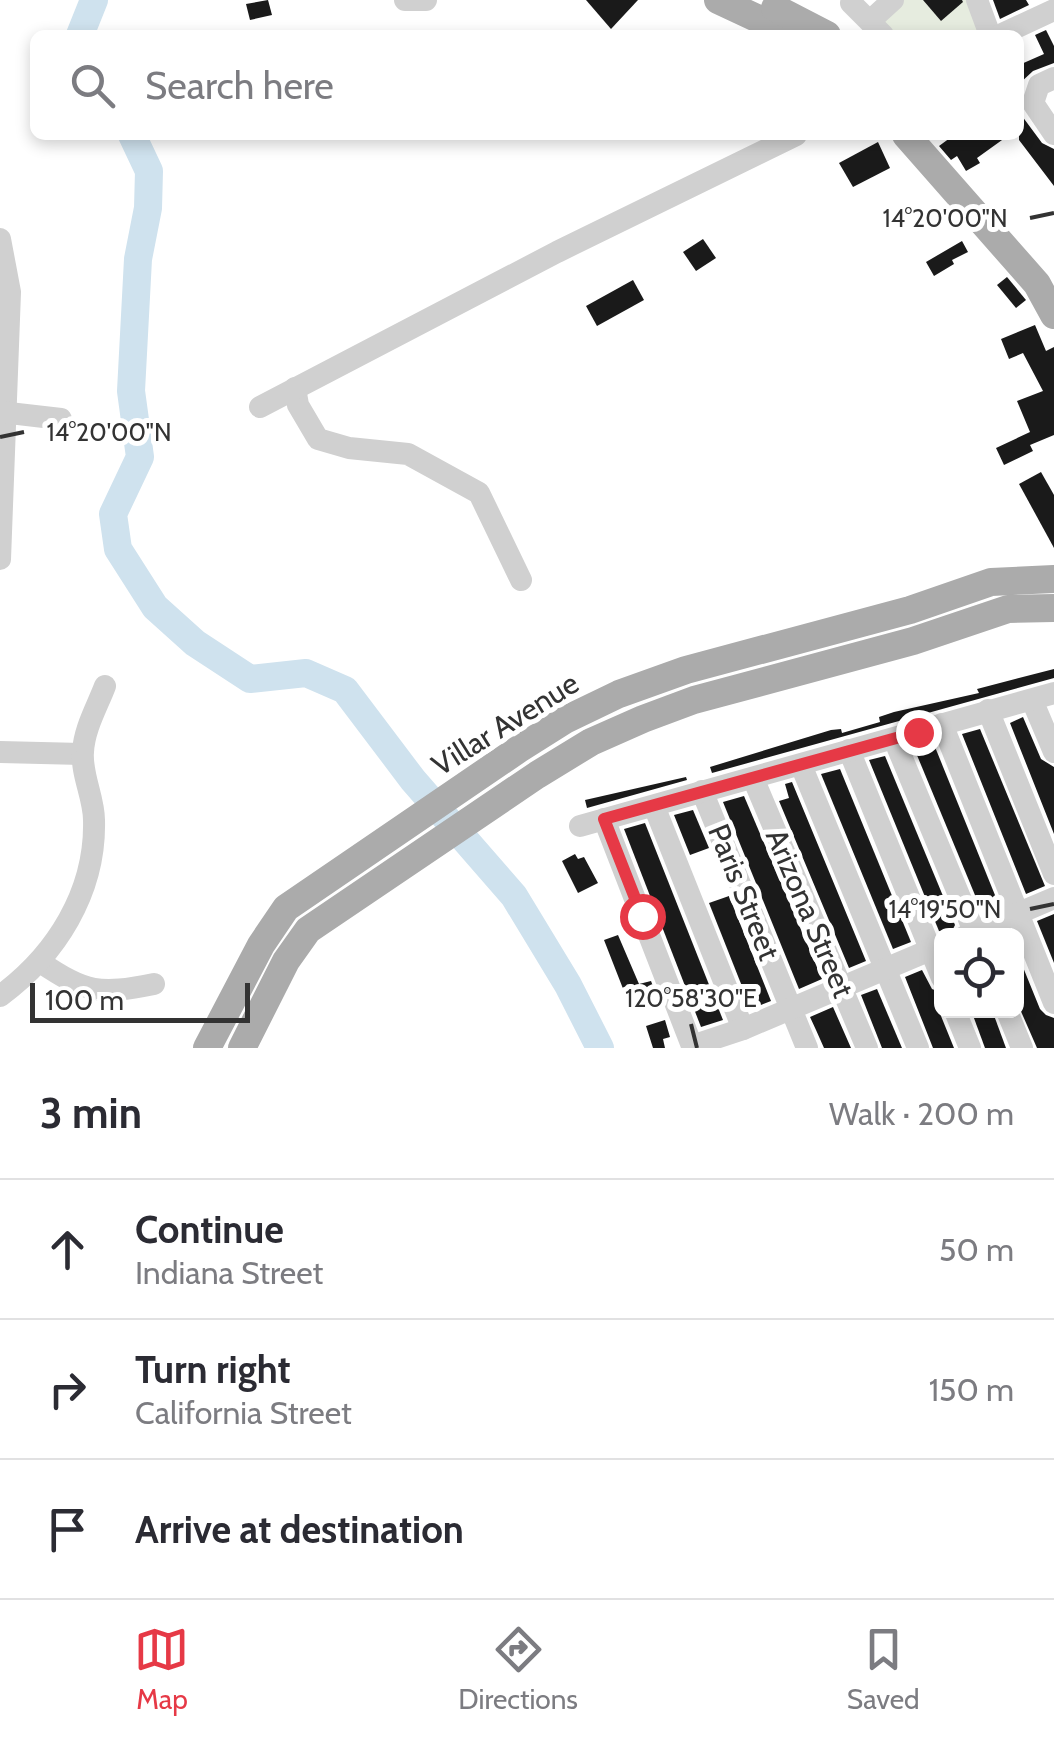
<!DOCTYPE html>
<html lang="en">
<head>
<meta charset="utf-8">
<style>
  :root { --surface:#fff; --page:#f2f2f3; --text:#2b2b33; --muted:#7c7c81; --line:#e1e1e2; --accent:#e63946 }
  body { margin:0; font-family:Cabin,sans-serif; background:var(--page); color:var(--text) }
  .controls { position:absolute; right:30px; bottom:30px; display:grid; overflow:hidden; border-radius:15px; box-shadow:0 5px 15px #0003 }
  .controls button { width:90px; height:90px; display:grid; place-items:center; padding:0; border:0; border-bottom:2px solid var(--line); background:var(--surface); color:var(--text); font:50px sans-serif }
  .scale { position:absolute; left:30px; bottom:25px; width:220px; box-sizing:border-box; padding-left:10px; border:5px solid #333; border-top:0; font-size:28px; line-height:35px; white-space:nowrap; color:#333; -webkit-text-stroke:8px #fff; paint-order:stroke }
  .stop { position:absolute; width:30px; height:30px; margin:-22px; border:8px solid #e63946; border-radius:50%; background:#fff }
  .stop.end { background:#e63946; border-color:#fff; box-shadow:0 2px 10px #0008 }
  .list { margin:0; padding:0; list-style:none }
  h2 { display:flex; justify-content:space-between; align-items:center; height:130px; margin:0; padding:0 40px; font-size:42px }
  h2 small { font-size:32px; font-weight:400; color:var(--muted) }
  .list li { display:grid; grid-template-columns:65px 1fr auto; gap:30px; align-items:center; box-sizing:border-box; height:140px; padding:0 40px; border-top:2px solid var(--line) }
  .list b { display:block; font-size:38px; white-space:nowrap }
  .list p { margin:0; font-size:32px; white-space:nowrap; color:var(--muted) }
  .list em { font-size:32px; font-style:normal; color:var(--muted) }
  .icon { flex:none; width:55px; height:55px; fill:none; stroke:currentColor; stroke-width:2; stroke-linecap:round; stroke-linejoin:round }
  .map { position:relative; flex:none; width:1054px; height:1048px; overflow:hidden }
  .search { position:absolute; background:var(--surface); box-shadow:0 5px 15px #0003; left:30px; right:30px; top:30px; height:110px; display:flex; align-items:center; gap:25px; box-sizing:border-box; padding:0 35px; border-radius:15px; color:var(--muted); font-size:38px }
  .sheet { height:550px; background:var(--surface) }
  nav { display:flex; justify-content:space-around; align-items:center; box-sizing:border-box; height:140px; border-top:2px solid var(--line); background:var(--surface); font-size:28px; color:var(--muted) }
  nav a { display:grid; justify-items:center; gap:5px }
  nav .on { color:var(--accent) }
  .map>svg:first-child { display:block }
  .green { fill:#e6ecdf }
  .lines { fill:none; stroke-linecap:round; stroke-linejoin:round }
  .river { stroke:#cfe2ee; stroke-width:28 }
  .building { fill:#1a1a1a }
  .minor { stroke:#d0d0d0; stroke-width:22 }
  .major { stroke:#ababab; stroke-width:28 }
  .route { stroke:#e63946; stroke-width:12 }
  .ticks { fill:none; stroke:#333; stroke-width:4 }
  .labels { text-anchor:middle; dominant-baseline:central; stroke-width:10; stroke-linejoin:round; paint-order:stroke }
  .street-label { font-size:30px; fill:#333; stroke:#fff }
  .ticks-label { font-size:25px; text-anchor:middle; fill:#333; stroke:#fff; stroke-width:10; stroke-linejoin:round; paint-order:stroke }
</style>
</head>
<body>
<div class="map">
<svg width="1054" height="1048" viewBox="0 0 1054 1048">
  <rect width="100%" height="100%" fill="#fff"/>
  <path class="green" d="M900,0h70l12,35h-86l-16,-16z"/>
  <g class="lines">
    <g class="river">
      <path d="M80,35l14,-35"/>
      <path d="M132,135l17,36 -1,37 -10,51 -7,132 9,66 -27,57 5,35 37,58 40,36 55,36 56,-6 39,17 68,90 101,116 54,89 32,63"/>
    </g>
  </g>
  <g class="building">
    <path d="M268,0l4,15 -22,5 -4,-16z"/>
    <path d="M586,0h52l-27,29z"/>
    <path d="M923,0h39l1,2 -22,19z"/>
    <path d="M993,0h33l3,5 -29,14z"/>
    <path d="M1046,30l8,16v17l-21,8 -14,13v-19l25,-11 -9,-19z"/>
    <path d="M1019,112l23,31 12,6v37l-35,-46z"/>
    <path d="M954,135h55l-32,23 3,5 -14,8 -9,-15 -6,4 -12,-14z"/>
    <path d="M878,142l12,26 -37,19 -14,-24z"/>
    <path d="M703,239l13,19 -20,13 -13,-19z"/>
    <path d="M962,241l6,11 -16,8 2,4 -20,12 -8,-14z"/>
    <path d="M1007,277l19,23 -10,8 -19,-23z"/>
    <path d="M633,280l11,20 -47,26 -11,-20z"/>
    <path d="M1035,325l11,26 8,-4v88l-24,10 3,6 -29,14 -8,-17 34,-16 -13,-31 26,-10 -20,-38 -14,6 -8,-20z"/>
    <path d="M1041,472l13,23v53l-35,-64z"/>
    <path d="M1054,669v9l-342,95 -2,-6 121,-37 10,-1 1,4 38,-11 -1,-5 15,-5 85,-19 -2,-4z"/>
    <path d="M1023,717l18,42 13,8v67l-44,-111z"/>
    <path d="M980,729l65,157 -19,8 -64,-160z"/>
    <path d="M933,742l66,163 -17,7 -68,-164z"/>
    <path d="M885,756l70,169 -4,8 -12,-2 -70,-171z"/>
    <path d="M840,769l71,173 -18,7 -72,-175z"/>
    <path d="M686,777l1,3 -100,28 -2,-8z"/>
    <path d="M792,782l74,179 -17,7 -70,-167 10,-3 -4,-14z"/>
    <path d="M744,796l78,183 -23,10 -76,-187z"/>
    <path d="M693,810l16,38 -19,7 -16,-40z"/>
    <path d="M645,823l78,197 -22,7 -77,-198z"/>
    <path d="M575,854l3,5 6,-2 14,26 -20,10 -16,-32z"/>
    <path d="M729,896l42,105 -20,8 -42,-106z"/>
    <path d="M1054,914v49l-17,-42z"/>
    <path d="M618,935l21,49 12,-3 5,13 -4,3 -23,7 -25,-64z"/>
    <path d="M1016,950l24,59 6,6 8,3v30h-17l-21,-48z"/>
    <path d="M922,970l10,19 10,4 -1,23 13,32h-21l-28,-71z"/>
    <path d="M877,989l25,59h-20l-21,-53z"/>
    <path d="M833,1007l18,41h-27l-8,-18 -6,-13z"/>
    <path d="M971,1010h21l14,38h-21z"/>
    <path d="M665,1020l5,17 -7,2 2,9h-12l-7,-22z"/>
  </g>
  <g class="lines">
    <g class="minor">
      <path d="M405,0h21"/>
      <path d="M977,0l13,35"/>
      <path d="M851,3l32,32"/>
      <path d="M870,21l23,-21"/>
      <path d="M1000,35l54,-25"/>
      <path d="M1054,78l-15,7 -6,18 21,31"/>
      <path d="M0,239l10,53 -10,267"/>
      <path d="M295,388l3,17 20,34 31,9 59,6 71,39 42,87"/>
      <path d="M260,407l297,-155 239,-117"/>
      <path d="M0,412l61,7"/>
      <path d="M1032,700l22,52"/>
      <path d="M988,710l66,164"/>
      <path d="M942,724l112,279"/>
      <path d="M894,739l82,197"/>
      <path d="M849,750l93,228"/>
      <path d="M0,752l82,2"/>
      <path d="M801,765l117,283"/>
      <path d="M753,778l114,270"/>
      <path d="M702,791l105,257"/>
      <path d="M654,806l89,223"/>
      <path d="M604,819l88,227 51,-17 199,-84"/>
      <path d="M580,826l474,-133"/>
      <path d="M965,936l89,-38"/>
      <path d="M40,962c46,31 59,33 114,22"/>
      <path d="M0,996c56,-41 96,-104 94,-176 0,-22 -13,-46 -11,-68 1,-23 14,-45 22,-66"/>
      <path d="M955,1011l15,37"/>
      <path d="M1007,1011l15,37"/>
    </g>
    <g class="major">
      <path d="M718,0l75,35"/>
      <path d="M775,8l52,27"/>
      <path d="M906,135l131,149 17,31"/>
      <path d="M207,1048l54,-103 25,-37 233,-159 46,-29 54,-26 67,-24 224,-60 81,-28 63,-3"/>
      <path d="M242,1048l44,-87 22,-31 229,-155 54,-33 52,-23 51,-19 219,-59 95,-32 46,-1"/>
    </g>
  </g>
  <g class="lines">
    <path class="route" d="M642,916l-38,-97 314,-87"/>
  </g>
  <path class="ticks" d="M1030,218l24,-5M0,437l24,-5M1030,909l24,-5M691,1024l6,24"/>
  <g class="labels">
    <g class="street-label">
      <text transform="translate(505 724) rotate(-32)">Villar Avenue</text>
      <text transform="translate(744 892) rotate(68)">Paris Street</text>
      <text transform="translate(810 913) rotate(67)">Arizona Street</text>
    </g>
  </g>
  <g class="ticks-label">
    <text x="945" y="227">14°20'00"N</text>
    <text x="109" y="441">14°20'00"N</text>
    <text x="945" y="918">14°19'50"N</text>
    <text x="691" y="1007">120°58'30"E</text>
  </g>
</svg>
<div class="controls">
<button><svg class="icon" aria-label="locate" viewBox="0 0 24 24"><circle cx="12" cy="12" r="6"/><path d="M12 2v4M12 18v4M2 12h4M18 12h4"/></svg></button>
</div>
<div class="scale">100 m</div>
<div class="stop" style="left:642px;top:916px"></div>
<div class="stop end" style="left:918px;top:732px"></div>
<div class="search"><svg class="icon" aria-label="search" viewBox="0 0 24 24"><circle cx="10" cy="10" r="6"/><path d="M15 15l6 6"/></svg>Search here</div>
</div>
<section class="sheet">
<h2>3 min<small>Walk · 200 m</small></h2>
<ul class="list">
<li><svg class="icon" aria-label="ahead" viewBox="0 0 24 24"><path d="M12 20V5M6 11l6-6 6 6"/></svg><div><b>Continue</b><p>Indiana Street</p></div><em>50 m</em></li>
<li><svg class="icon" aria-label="right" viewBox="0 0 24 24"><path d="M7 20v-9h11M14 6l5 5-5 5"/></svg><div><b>Turn right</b><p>California Street</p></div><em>150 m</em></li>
<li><svg class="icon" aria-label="arrive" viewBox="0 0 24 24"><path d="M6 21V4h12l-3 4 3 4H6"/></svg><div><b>Arrive at destination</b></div></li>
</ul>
</section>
<nav>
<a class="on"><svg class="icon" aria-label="map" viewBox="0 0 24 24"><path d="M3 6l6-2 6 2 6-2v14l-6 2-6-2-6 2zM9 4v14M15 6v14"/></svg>Map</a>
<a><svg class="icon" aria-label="directions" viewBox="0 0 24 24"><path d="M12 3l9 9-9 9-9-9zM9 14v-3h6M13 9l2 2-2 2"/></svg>Directions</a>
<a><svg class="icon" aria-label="saved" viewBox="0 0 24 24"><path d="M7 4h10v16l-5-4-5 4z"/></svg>Saved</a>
</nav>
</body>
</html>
